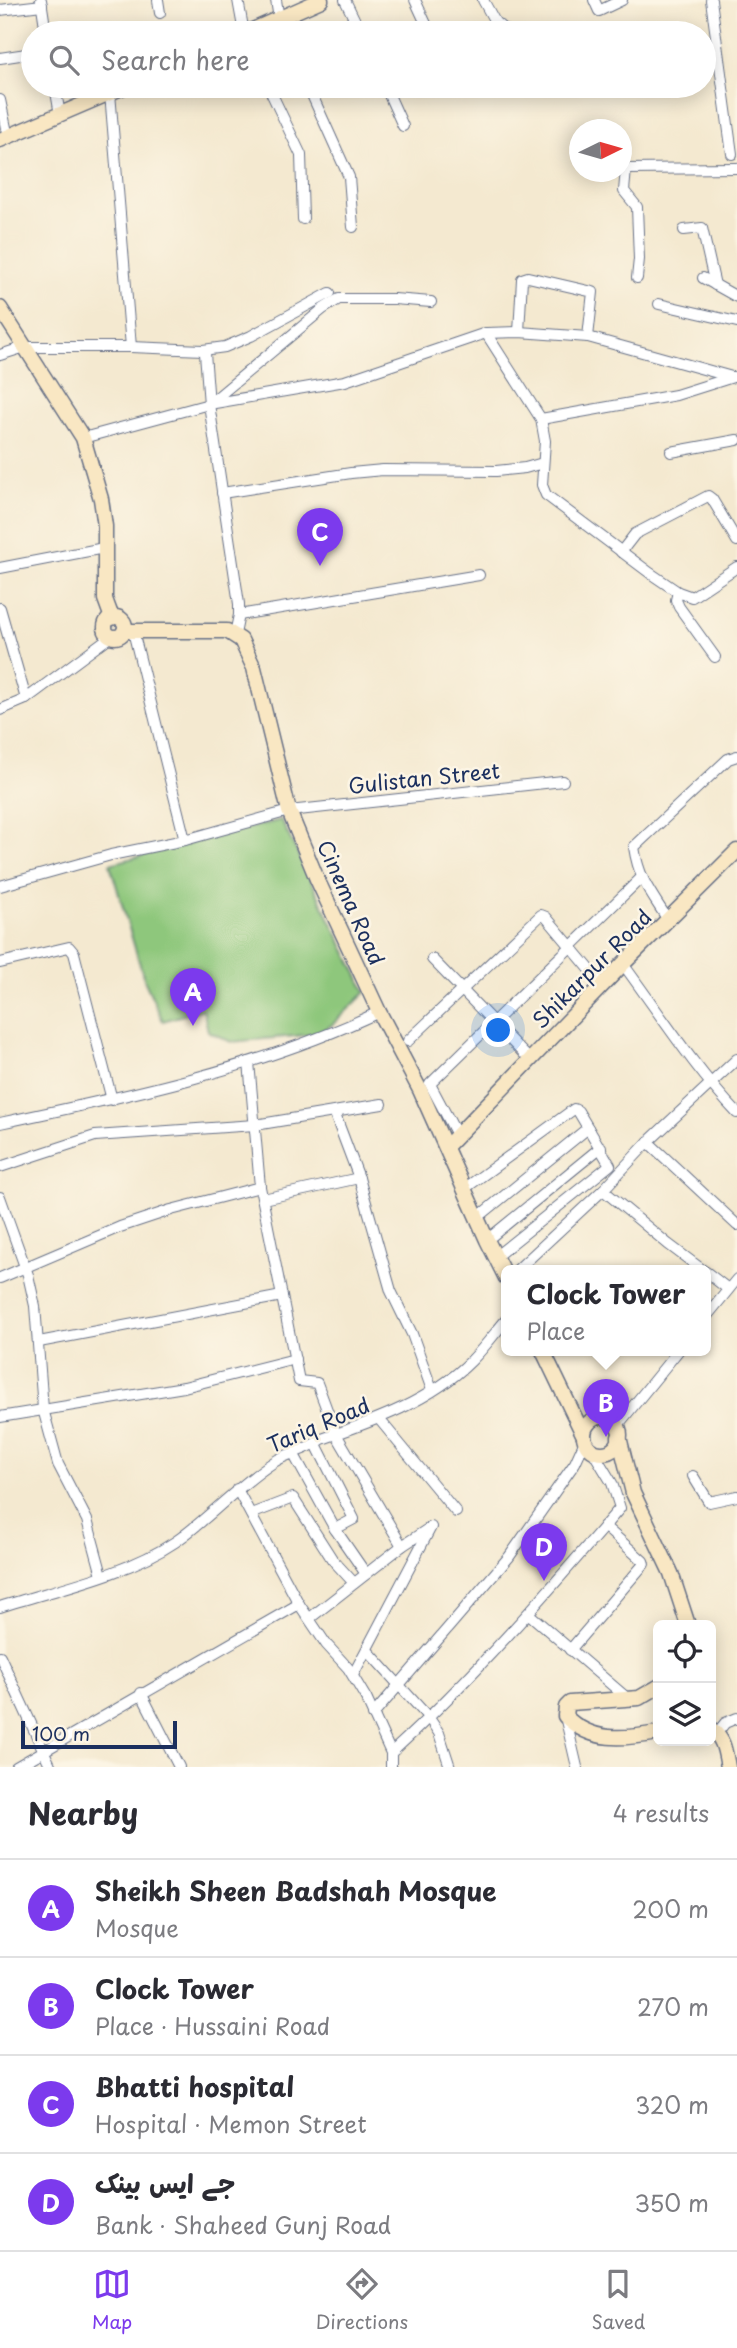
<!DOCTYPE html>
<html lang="en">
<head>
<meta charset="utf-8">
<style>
  :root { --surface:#fff; --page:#f2f2f3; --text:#2b2b33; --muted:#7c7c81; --line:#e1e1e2; --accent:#7c3aed }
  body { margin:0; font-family:"Playpen Sans","Playpen Sans Arabic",sans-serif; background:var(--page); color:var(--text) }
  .controls { position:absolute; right:21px; bottom:21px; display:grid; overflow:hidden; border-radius:10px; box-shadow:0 4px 18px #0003 }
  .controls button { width:63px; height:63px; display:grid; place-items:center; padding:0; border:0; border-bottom:2px solid var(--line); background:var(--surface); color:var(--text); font:35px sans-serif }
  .compass { position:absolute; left:569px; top:119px; width:63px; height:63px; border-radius:50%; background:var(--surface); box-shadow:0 4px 18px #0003; rotate:85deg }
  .scale { position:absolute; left:21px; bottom:18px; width:156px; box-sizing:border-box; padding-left:7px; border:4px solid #1b2f5e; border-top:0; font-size:19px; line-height:24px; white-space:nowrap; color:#1b2f5e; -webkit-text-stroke:5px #fcf5e5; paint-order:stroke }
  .you { position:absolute; left:499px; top:1031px; width:24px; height:24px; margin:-18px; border:5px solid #fff; border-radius:50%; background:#1a73e8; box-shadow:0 0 0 10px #1a73e833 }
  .badge { display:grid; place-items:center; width:46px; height:46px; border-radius:50%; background:var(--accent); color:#fff; font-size:23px; font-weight:700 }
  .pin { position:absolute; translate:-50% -58px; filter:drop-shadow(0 2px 4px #0008) }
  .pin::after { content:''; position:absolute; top:37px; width:24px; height:21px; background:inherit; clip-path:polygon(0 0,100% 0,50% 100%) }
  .popup { position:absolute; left:501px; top:1265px; width:210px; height:91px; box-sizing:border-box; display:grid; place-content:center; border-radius:10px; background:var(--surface); filter:drop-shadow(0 2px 5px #0005); font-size:23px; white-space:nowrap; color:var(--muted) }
  .popup b { font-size:26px; color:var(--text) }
  .popup::after { content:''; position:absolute; left:50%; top:100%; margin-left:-14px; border:14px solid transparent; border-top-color:var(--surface) }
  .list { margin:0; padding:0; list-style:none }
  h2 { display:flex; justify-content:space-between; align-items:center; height:91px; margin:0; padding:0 28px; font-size:30px }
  h2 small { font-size:23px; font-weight:400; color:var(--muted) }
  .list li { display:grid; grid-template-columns:46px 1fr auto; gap:21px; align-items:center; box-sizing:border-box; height:98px; padding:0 28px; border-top:2px solid var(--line) }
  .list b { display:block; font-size:26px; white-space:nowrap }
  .list p { margin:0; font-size:23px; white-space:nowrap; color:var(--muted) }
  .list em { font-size:23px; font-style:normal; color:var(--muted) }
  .icon { flex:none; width:38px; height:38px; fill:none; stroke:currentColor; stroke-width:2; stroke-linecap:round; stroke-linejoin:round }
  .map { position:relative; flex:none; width:737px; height:1767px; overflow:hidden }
  .search { position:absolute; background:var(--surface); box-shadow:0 4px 18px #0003; left:21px; right:21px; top:21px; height:77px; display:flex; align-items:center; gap:18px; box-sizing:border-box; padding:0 24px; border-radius:38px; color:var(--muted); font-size:26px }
  .sheet { height:483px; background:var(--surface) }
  nav { display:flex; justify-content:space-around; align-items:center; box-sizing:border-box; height:98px; border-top:2px solid var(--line); background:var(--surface); font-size:19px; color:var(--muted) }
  nav a { display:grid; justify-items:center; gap:4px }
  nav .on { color:var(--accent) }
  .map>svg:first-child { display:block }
  .green { fill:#8ec77b; stroke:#547b6c; stroke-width:2 }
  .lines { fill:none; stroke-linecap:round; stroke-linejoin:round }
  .street-casing { stroke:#677086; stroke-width:12 }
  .secondary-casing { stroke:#677086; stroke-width:17 }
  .street { stroke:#fff; stroke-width:10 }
  .secondary { stroke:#f9e7c3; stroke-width:14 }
  .labels { text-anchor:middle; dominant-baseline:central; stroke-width:5; stroke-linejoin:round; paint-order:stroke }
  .street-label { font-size:21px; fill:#1b2f5e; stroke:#fcf5e5 }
</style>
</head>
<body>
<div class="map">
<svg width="737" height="1767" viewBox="0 0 737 1767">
  <rect width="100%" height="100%" fill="#fcf5e5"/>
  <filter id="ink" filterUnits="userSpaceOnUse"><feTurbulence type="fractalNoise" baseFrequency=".0143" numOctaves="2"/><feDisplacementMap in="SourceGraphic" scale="14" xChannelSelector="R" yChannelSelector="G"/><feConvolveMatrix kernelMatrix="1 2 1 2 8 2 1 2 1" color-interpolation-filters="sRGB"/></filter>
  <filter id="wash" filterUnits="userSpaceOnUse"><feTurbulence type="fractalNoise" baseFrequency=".00686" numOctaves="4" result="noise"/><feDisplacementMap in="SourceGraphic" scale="28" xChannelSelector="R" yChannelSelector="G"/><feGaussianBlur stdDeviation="1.57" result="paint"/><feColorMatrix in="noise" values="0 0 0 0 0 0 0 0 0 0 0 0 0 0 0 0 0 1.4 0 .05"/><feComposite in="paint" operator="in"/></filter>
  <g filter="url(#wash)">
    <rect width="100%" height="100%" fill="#f4e9d0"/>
    <path class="green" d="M281,820l85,172 -33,32 -16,10 -86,8 -23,-11 -5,-22 -40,12 -18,-39 -35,-118z"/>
  </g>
  <g filter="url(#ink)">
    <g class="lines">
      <defs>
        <g id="street">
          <path d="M41,0l5,33"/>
          <path d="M158,0l2,13"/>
          <path d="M238,0l6,33"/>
          <path d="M276,0l3,19 6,14"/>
          <path d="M345,0l16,33"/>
          <path d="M415,0l12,26"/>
          <path d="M483,0l12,22 13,11"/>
          <path d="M594,0l5,11 23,-11"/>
          <path d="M711,0l21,154"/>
          <path d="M0,10l42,-5"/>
          <path d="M0,58l33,-5"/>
          <path d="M55,86l5,29"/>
          <path d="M268,86l33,69 2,64"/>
          <path d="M308,86l41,91 4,50"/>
          <path d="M385,86l18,40"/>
          <path d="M110,93l21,254"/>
          <path d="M0,100l8,37"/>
          <path d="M684,230l18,-2 13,57"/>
          <path d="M637,278l2,-19 -2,-52 -13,-16 2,-22 111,-1"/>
          <path d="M703,278l34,19"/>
          <path d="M659,304l78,18"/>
          <path d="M519,332l3,-53 6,-2 65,15 -5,45"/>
          <path d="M486,333l55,86 4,22 -3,44 4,10 104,78 28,19 14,5 45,-30"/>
          <path d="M203,350l2,3 4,51 30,200v11l-4,19"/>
          <path d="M0,355l25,-8h106l72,3 22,-3 26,-11 79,-43"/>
          <path d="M209,404l114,-95 16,-10h55l37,3"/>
          <path d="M541,419l135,-24 57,-18"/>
          <path d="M83,438l126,-34 136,-23 141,-48 33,-1 69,5 144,40"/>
          <path d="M671,452l66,-12"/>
          <path d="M222,493l129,-20 32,-3 113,1 29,-3 18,-5"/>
          <path d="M621,552l14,-18 73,-38 4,3 25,42"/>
          <path d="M0,568l104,-20"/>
          <path d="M678,592l-2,8 3,7 36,50"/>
          <path d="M0,608l26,91"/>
          <path d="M239,615l240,-40"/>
          <path d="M133,631l52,209"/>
          <path d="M0,710l26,-11 85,-63"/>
          <path d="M0,886l111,-31 74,-15 104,-29 274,-30"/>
          <path d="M668,920c-17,-27 -29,-40 -34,-73l94,-88 9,-3"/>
          <path d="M432,959l98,101"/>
          <path d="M0,963l69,-16 5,6 38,147"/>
          <path d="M623,964c37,50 71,104 114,149"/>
          <path d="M408,1041l133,-126 5,2 57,68"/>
          <path d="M249,1062l11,125 39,194 18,2 19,51 66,112"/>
          <path d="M334,1112l25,66 32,113 21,43 20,56"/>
          <path d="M0,1123c129,-27 260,-55 379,-111"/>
          <path d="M457,1135l-27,-51 211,-206"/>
          <path d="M648,1142l89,83"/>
          <path d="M0,1167l95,-31 160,-11 127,-21"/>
          <path d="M464,1189l110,-80 4,2 32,54 -115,92"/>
          <path d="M603,1190l65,54 36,27"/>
          <path d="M0,1197l28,78 7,31 8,103 15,55 29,56 15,55"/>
          <path d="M263,1199l96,-21"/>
          <path d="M477,1218l111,-90"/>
          <path d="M487,1240l114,-93"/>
          <path d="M516,1271l87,-81 45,-48 89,-83"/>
          <path d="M706,1272l22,17"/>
          <path d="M0,1278l120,-51 51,-17 89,-23"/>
          <path d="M706,1317l31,-38"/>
          <path d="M39,1342l243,-46"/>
          <path d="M0,1417l184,-30 111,-28"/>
          <path d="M379,1419l77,93"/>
          <path d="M617,1426l61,-75"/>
          <path d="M316,1444l38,75 -19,10"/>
          <path d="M293,1453l42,76 31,45"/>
          <path d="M693,1476l16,26 28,-6"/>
          <path d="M237,1489l62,115 27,40 22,24 18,30 25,55v14"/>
          <path d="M251,1514l42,-16 39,61 22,24"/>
          <path d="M0,1607c56,-18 126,-32 175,-65 35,-24 63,-57 99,-80 15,-10 34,-12 48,-23 52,-18 109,-38 149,-78 13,-13 24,-28 35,-41"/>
          <path d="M529,1614l98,84"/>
          <path d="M310,1618l92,-72 26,-17"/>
          <path d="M367,1650l62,68 10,15 11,34"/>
          <path d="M570,1650l74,-86 -1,-3 -39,-35"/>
          <path d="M0,1656l51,111"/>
          <path d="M353,1675l78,-148"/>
          <path d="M141,1693l38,74"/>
          <path d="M373,1715l136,-158 66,-94 10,-22"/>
          <path d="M565,1716l12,51"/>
          <path d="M717,1733l8,-10 12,-5"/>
          <path d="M391,1753c83,-76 156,-160 229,-245l-8,-25 -20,-33"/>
          <path d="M16,1767l283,-163"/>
        </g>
        <g id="secondary">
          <path d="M246,33l75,-33"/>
          <path d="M0,140l126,-54"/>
          <path d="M0,308l83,130 18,61 4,27v73l7,19"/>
          <circle cx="115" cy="627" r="10"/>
          <path d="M124,631h103l14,9 13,28 35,143 28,68 62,133 41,78 67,150 19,38"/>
          <path d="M446,1147l177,-183 114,-113"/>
          <path d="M543,1351l41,85"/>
          <circle cx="602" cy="1435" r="18"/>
          <path d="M619,1437l14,56 38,80 17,52"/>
          <path d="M658,1687l-19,11 -69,5 -4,4 -1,9c26,27 59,23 93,17"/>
          <path d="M711,1729c13,9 14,23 17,38"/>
        </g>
      </defs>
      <use href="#street" class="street-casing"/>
      <use href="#secondary" class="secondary-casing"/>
      <use href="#street" class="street"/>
      <use href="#secondary" class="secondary"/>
    </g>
  </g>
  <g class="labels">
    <g class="street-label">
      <text transform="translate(424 777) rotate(-6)">Gulistan Street</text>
      <text transform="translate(352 902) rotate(66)">Cinema Road</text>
      <text transform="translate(591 968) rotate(-45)">Shikarpur Road</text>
      <text transform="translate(318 1424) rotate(-23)">Tariq Road</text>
    </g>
  </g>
</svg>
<div class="controls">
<button><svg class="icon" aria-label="locate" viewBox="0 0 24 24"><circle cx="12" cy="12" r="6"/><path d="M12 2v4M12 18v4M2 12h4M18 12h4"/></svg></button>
<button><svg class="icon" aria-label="layers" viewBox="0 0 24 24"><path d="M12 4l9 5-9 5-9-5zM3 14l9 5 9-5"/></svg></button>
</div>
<svg class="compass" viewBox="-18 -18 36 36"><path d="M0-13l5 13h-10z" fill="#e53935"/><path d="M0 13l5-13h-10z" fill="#7c7c81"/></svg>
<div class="scale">100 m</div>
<div class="you"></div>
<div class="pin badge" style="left:193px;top:1026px">A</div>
<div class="pin badge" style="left:606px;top:1437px">B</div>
<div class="popup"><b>Clock Tower</b>Place</div>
<div class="pin badge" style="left:320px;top:566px">C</div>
<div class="pin badge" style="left:544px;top:1581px">D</div>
<div class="search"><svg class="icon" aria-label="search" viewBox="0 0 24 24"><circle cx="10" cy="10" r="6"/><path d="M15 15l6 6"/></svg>Search here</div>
</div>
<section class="sheet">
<h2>Nearby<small>4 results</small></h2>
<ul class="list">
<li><span class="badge">A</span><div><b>Sheikh Sheen Badshah Mosque</b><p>Mosque</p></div><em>200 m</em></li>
<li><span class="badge">B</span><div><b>Clock Tower</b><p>Place · Hussaini Road</p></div><em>270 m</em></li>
<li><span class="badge">C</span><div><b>Bhatti hospital</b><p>Hospital · Memon Street</p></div><em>320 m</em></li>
<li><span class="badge">D</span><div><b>جے ایس بینک</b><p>Bank · Shaheed Gunj Road</p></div><em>350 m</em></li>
</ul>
</section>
<nav>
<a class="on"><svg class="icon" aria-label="map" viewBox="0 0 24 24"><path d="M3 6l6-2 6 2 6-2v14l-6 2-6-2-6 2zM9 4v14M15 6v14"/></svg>Map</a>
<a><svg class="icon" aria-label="directions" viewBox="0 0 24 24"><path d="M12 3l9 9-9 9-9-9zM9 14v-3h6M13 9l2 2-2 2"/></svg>Directions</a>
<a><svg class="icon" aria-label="saved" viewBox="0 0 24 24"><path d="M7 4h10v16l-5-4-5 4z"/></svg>Saved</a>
</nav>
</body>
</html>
